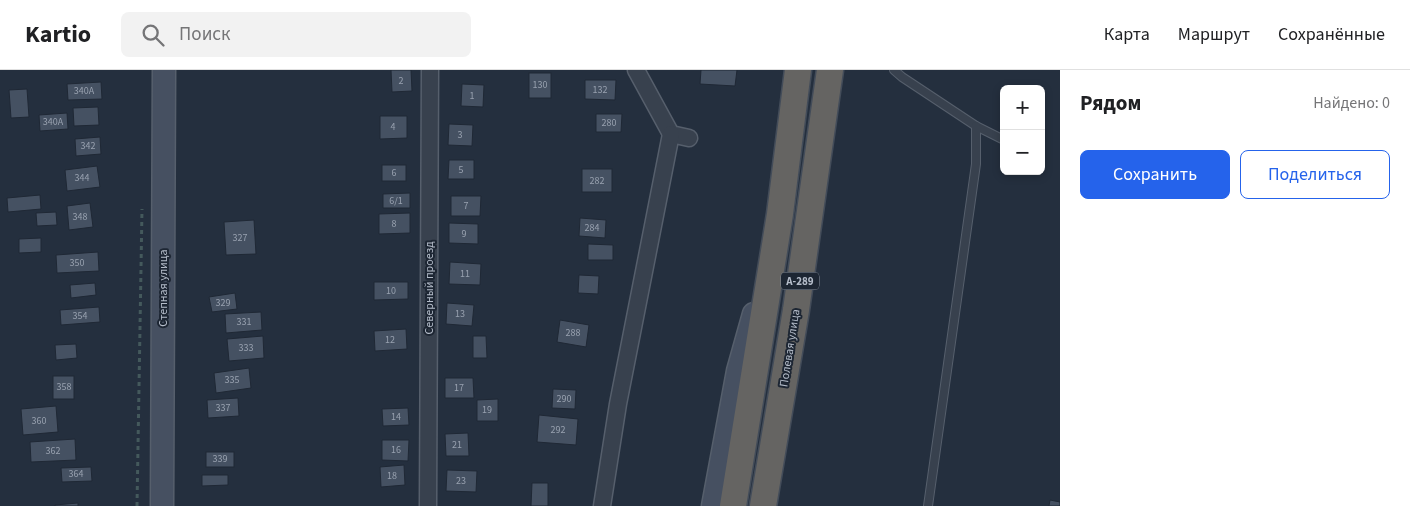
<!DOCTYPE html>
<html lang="ru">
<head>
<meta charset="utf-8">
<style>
  :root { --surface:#fff; --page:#f2f2f2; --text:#202124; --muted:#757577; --line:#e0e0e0; --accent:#2563eb }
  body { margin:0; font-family:"Source Sans 3",sans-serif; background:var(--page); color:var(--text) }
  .controls { position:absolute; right:15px; top:15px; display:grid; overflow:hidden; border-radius:8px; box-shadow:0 2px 8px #0003 }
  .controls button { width:45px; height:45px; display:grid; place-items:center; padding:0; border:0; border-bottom:1px solid var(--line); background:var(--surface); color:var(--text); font:25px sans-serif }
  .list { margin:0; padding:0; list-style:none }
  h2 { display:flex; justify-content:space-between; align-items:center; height:65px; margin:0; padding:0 20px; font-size:21px }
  h2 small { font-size:16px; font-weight:400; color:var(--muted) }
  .actions { display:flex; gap:10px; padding:15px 20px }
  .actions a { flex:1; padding:11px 0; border:1px solid var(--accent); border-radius:8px; text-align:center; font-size:18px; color:var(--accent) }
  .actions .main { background:var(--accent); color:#fff }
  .icon { flex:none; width:28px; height:28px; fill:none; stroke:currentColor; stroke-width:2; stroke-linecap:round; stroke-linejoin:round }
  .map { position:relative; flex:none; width:1060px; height:436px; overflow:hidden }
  header { display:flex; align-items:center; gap:30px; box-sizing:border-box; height:70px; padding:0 25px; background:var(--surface); border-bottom:1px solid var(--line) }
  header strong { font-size:24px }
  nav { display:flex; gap:28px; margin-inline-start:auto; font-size:18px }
  .search { width:350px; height:45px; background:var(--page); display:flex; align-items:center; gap:12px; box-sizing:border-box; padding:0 18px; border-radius:8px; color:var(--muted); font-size:19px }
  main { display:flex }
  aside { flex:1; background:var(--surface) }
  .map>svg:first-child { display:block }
  .building { fill:#455162; stroke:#1f2835 }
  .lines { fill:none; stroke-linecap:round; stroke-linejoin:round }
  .service-casing { stroke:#565f6c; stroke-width:10 }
  .minor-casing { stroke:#565f6c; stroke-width:19 }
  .secondary-casing { stroke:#565f6c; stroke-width:25 }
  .trunk-casing { stroke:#434c59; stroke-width:29 }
  .path { stroke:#44595c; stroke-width:3; stroke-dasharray:4 4; stroke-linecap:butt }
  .service { stroke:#38414e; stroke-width:8 }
  .minor { stroke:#38414e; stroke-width:16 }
  .secondary { stroke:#465061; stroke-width:22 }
  .trunk { stroke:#656462; stroke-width:26 }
  .labels { text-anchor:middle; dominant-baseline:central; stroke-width:4; stroke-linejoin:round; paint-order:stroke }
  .number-label { font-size:10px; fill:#98a1af }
  .shield { fill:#1d2633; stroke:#878f9c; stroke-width:1 }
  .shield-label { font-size:11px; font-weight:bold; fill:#b4bcc9 }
  .street-label { font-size:12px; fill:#b4bcc9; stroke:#1d2633 }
</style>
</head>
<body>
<header>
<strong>Kartio</strong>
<div class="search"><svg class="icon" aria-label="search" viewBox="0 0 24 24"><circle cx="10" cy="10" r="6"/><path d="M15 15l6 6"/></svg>Поиск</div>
<nav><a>Карта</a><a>Маршрут</a><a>Сохранённые</a></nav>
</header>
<main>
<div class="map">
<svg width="1060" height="436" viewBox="0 0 1060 436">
  <rect width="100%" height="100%" fill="#242f3e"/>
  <g class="building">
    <path d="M391,0h20l1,21 -20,1z"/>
    <path d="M701,0h36l-2,16 -35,-2z"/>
    <rect x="529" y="3" width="22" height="25"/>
    <path d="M585,10h31l-1,20 -30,-1z"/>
    <path d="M101,12l1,17 -34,1 -1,-16z"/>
    <path d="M462,14l22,1 -1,22 -22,-1z"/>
    <path d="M27,19l2,28 -18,1 -2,-28z"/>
    <path d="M98,37l1,18 -25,1 -1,-18z"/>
    <path d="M67,43l1,16 -28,2 -1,-16z"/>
    <path d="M596,44h26l-1,18h-25z"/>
    <path d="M380,46h27v22l-27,1z"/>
    <path d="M449,54l24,1 -1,21 -24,-1z"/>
    <path d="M100,67l1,17 -25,2 -1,-17z"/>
    <path d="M449,90h25v19h-26z"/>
    <rect x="382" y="95" width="24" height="16"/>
    <path d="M97,96l3,21 -33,4 -2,-21z"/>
    <rect x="582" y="99" width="30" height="23"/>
    <path d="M410,123v15h-27v-14z"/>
    <path d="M40,125l1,14 -33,3 -1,-14z"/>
    <path d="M451,126h30l-1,20h-29z"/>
    <path d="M90,133l3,24 -24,3 -2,-24z"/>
    <path d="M56,142l1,13 -20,1 -1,-13z"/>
    <path d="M410,143v20l-31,1v-20z"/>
    <path d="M580,148l26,2 -1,18 -26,-2z"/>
    <path d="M254,150l2,34 -30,1 -2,-33z"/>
    <path d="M449,153l29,1v20l-29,-1z"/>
    <path d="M41,168v14l-22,1v-14z"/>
    <path d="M588,174l25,1v15h-25z"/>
    <path d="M98,182l1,19 -42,2 -1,-18z"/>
    <path d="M450,192l31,2 -1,21 -31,-1z"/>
    <path d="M579,205l20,1 -1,18 -20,-1z"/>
    <path d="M374,212h34v17l-34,1z"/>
    <path d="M95,213l1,12 -25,3 -1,-13z"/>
    <path d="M235,223l2,16 -25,3 -3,-15z"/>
    <path d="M447,233l27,2 -2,21 -26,-2z"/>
    <path d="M99,237l1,15 -39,3 -1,-15z"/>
    <path d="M261,242l1,18 -36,3 -1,-19z"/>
    <path d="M560,250l29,5 -3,22 -29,-5z"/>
    <path d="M406,259l1,20 -32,2 -1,-20z"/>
    <path d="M263,266l1,22 -35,3 -2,-22z"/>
    <path d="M473,266h13l1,22h-14z"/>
    <path d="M76,274l1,14 -21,2 -1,-15z"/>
    <path d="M249,298l2,20 -35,5 -2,-20z"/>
    <rect x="53" y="306" width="21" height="23"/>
    <path d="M445,308h28l1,20h-29z"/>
    <path d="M553,319l23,1 -1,19 -23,-1z"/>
    <path d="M238,328l1,18 -31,2 -1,-18z"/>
    <path d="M498,329v22h-21v-21z"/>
    <path d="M56,336l2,26 -35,3 -2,-26z"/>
    <path d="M408,338l1,17 -26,1 -1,-17z"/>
    <path d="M539,345l39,4 -2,26 -39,-3z"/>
    <path d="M468,363l1,23h-23l-1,-22z"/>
    <path d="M75,369l1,21 -45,2 -1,-20z"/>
    <path d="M382,370h27l-1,21 -26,-1z"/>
    <rect x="206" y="382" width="28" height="15"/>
    <path d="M404,395l1,20 -24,2 -1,-20z"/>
    <path d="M91,397l1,14 -30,1 -1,-14z"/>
    <path d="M447,400l30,1 -1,21 -30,-1z"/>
    <path d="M202,405h26v10l-26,1z"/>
    <path d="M532,413h16v23h-17z"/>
    <path d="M1050,430l10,2v4h-11z"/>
    <path d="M78,433v3h-23v-1z"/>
  </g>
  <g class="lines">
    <defs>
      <g id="service">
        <path d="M894,0l8,7 74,49 28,14"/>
        <path d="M928,436l48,-342v-38"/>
      </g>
      <g id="minor">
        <path d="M636,0l35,64 18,4"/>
        <path d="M428,436l2,-436"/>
        <path d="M602,436l16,-102 53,-270"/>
      </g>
      <g id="secondary">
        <path d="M162,436l2,-436"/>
        <path d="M713,436l25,-135 16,-57"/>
      </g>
      <g id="trunk">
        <path d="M733,436l47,-292 18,-144"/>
        <path d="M763,436l33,-196 34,-240"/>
      </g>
    </defs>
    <use href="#service" class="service-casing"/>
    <use href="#minor" class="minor-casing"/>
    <use href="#secondary" class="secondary-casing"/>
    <use href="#trunk" class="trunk-casing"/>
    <path class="path" d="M137,436l5,-297"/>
    <use href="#service" class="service"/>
    <use href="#minor" class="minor"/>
    <use href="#secondary" class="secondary"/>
    <use href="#trunk" class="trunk"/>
  </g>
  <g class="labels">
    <g class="number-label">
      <text x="401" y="11">2</text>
      <text x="540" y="15">130</text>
      <text x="600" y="20">132</text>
      <text x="84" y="21">340А</text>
      <text x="472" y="26">1</text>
      <text x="53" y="52">340А</text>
      <text x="609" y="53">280</text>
      <text x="393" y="57">4</text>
      <text x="460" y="65">3</text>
      <text x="88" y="76">342</text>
      <text x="461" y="100">5</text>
      <text x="394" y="103">6</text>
      <text x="82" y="108">344</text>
      <text x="597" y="111">282</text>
      <text x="396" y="131">6/1</text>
      <text x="466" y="136">7</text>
      <text x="80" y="147">348</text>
      <text x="394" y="154">8</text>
      <text x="592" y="158">284</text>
      <text x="464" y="164">9</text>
      <text x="240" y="168">327</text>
      <text x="77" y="193">350</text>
      <text x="465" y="204">11</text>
      <text x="391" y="221">10</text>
      <text x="223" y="233">329</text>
      <text x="460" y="244">13</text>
      <text x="80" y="246">354</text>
      <text x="244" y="252">331</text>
      <text x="573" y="263">288</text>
      <text x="390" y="270">12</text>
      <text x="246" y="278">333</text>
      <text x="232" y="310">335</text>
      <text x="64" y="317">358</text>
      <text x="459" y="318">17</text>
      <text x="564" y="329">290</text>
      <text x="223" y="338">337</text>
      <text x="487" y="340">19</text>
      <text x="396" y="347">14</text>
      <text x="39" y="351">360</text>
      <text x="558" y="360">292</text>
      <text x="457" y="375">21</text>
      <text x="396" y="380">16</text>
      <text x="53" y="381">362</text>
      <text x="220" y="389">339</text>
      <text x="76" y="404">364</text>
      <text x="392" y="406">18</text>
      <text x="461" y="411">23</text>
    </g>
    <rect class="shield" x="781" y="202.5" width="38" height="17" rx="4"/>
    <g class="shield-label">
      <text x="800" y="211">А-289</text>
    </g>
    <g class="street-label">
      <text transform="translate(163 218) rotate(-90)">Степная улица</text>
      <text transform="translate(429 218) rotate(-90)">Северный проезд</text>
      <text transform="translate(790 278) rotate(-81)">Полевая улица</text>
    </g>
  </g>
</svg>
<div class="controls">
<button>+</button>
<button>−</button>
</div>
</div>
<aside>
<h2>Рядом<small>Найдено: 0</small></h2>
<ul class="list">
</ul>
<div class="actions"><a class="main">Сохранить</a><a>Поделиться</a></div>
</aside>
</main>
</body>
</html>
